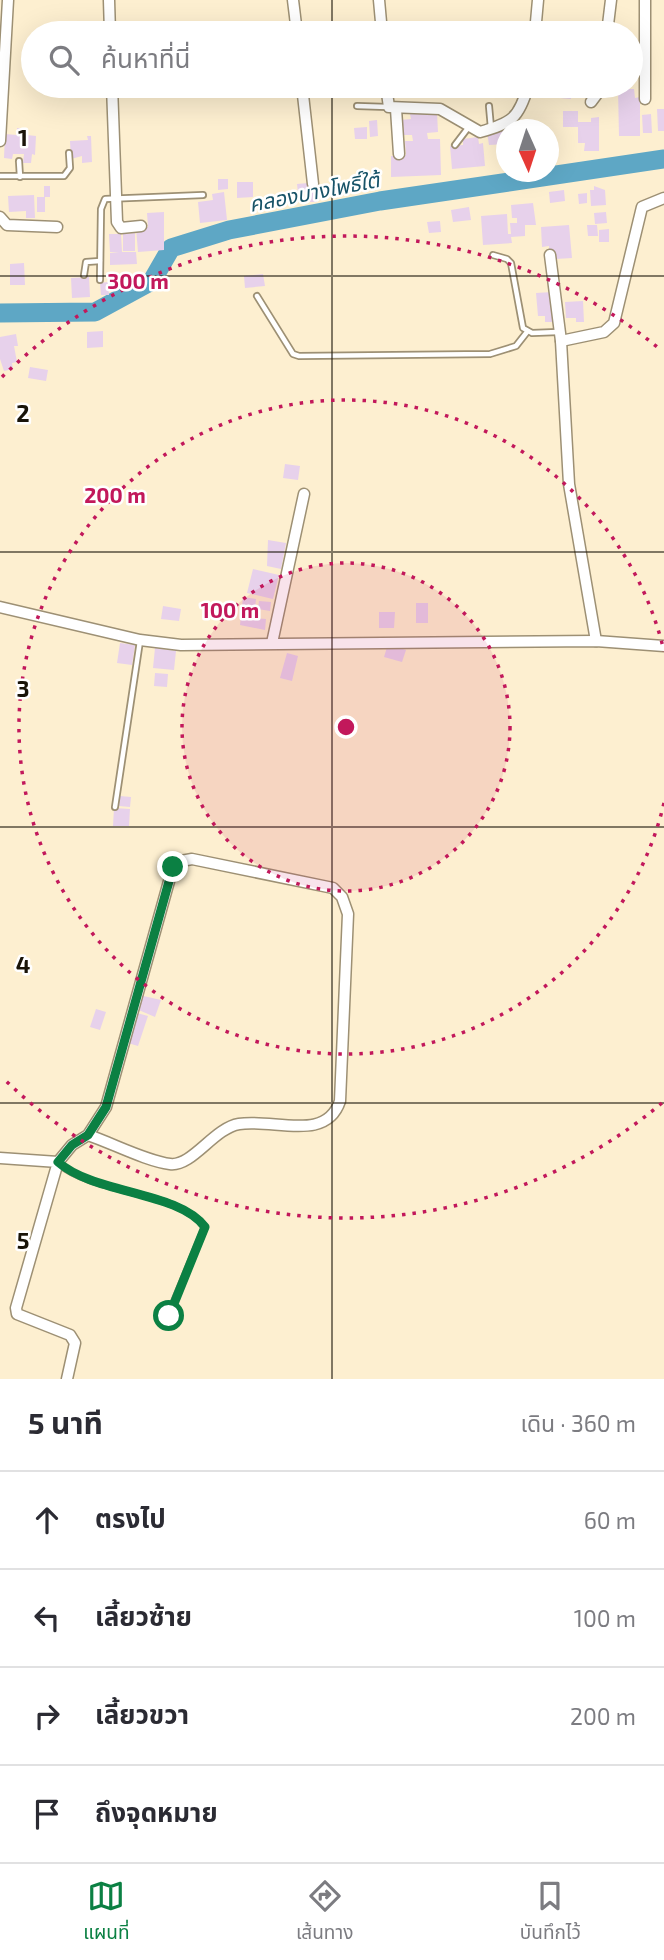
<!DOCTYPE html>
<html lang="th">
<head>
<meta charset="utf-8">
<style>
  :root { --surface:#fff; --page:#f2f2f3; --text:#2b2b33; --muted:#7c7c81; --line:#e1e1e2; --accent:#0b8043 }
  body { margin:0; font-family:"Exo 2","Noto Sans Thai",sans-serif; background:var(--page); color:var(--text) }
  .compass { position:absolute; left:496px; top:119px; width:63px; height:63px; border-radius:50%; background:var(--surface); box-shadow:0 7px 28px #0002; rotate:177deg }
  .stop { position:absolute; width:21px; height:21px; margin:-16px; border:5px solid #0b8043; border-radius:50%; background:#fff }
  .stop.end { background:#0b8043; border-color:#fff; box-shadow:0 2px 7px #0008 }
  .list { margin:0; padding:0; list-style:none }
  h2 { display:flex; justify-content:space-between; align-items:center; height:91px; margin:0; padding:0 28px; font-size:30px }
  h2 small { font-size:23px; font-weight:400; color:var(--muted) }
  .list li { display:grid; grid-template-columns:46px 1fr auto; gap:21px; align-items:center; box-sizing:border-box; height:98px; padding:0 28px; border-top:2px solid var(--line) }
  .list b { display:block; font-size:26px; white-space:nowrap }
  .list em { font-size:23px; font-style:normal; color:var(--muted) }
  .icon { flex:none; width:38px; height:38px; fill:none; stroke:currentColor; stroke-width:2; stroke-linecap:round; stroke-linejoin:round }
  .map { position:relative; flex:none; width:664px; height:1379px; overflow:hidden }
  .search { position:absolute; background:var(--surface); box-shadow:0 7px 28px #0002; left:21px; right:21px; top:21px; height:77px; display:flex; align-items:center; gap:18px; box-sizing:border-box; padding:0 24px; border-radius:38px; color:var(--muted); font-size:26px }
  .sheet { height:483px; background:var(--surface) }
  nav { display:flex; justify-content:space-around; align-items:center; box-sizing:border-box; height:98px; border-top:2px solid var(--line); background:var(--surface); font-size:19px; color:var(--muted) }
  nav a { display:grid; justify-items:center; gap:4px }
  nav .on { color:var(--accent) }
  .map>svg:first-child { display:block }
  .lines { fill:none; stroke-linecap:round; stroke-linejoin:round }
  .river { stroke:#5ea7c5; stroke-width:19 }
  .building { fill:#e7d1eb }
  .service-casing { stroke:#9d9074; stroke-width:8 }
  .minor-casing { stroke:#9d9074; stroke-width:13 }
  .service { stroke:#fff; stroke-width:4.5 }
  .minor { stroke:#fff; stroke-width:10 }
  .route { stroke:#0b8043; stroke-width:9 }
  .grid { fill:none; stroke:#191409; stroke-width:2; stroke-opacity:0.55 }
  .ring { fill:none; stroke:#c2185b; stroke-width:3.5; stroke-dasharray:3.5 7 }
  .labels { text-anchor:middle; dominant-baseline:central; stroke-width:5; stroke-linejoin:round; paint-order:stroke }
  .water-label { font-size:21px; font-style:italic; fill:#175368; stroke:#fff }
  .grid-label { font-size:23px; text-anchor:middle; font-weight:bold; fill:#191409; stroke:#fff; stroke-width:5; stroke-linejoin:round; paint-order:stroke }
  .centre { fill:#c2185b; stroke:#fff; stroke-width:3.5 }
  .ring-label { font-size:21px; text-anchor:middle; font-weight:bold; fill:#c2185b; stroke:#fff; stroke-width:5; stroke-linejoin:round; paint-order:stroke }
</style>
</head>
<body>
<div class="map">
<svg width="664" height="1379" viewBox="0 0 664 1379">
  <rect width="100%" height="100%" fill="#fdefd0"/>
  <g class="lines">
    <path class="river" d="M0,313l95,-1 57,-31 19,-33 58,-18 151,-29 284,-42"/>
  </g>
  <g class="building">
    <path d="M396,86h21l-1,12 -21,-2z"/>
    <rect x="483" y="86" width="13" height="11"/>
    <rect x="498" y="86" width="7" height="11"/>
    <path d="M548,86h22l1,13 -22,-2z"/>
    <path d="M618,89h16l1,9 5,-1v39h-21z"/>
    <path d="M657,109h7v22h-6z"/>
    <path d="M563,111h15v11h13v-4l8,-1v34h-15l1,-8h-7v-16h-15z"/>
    <path d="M437,113l1,19 -11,1 1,6h12l1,36 -50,2v-21l15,-1 -1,-14h8l-1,-6h-11l-1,-15 11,-1 -1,-5z"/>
    <path d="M651,114l1,19h-9l-1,-18z"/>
    <path d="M377,120l1,16 -8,1 -1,-16z"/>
    <path d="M543,124l1,6h-18l-1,-5z"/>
    <path d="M367,127v12h-12l-1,-11z"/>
    <path d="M17,128l10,1v6l9,1 -1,19 -3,-1 -1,9h-8l1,-9h-11l-1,5 -8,-1 1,-24 12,1z"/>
    <path d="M506,129v15l-17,1 -2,-13z"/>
    <path d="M87,136h4l1,26 -10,1v-7l-11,3 -1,-18 18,-1z"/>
    <path d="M478,137l1,7 4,-1 2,23 -33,3 -2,-23 13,-1v-6z"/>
    <path d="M218,179h10v10l-10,1z"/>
    <path d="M237,182h16v15l-16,1z"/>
    <path d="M308,183l1,9 -11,1 -1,-9z"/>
    <rect x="44" y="186" width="6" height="11"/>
    <path d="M594,186l11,4 1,15 -15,1 -1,-16h4z"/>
    <path d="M564,190l1,11 -15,2 -1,-11z"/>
    <path d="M316,191l1,11h-7l-1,-10z"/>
    <path d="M224,192l3,28 -27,3 -2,-21 15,-2 -1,-6z"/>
    <path d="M587,193v10l-8,1 -1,-10z"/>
    <path d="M34,195l1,23h-9v-7l-17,1 -1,-16z"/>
    <rect x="37" y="197" width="8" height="15"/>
    <path d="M533,203l3,22h-11v11l-14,1 1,6 -29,2 -2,-29 26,-2 1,20h3l-1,-11h7v-5h-5l-1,-13z"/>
    <path d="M469,207l2,13 -18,2 -2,-12z"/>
    <path d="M164,212v38l-26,2 -2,-24 12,-1 -1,-14z"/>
    <path d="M606,212l1,11 -12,1 -1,-11z"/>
    <path d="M440,221l1,11 -12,1 -2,-11z"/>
    <path d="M569,225l3,33 -16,1v-6l-7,1v-8l-7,1 -1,-20z"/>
    <path d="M587,225h10l1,11h-10z"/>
    <path d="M609,229v13h-10v-12z"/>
    <path d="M135,233v18h-12v-17z"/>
    <path d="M109,234h12l1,18h14l1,12 -27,1v-12l9,-1h-9z"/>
    <path d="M24,263l1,22h-15v-21z"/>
    <path d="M263,274l2,12 -20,2 -1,-12z"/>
    <path d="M89,277l1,20 -18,1 -1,-20z"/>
    <path d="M108,282l1,13h-8l-1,-12z"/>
    <path d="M552,292l2,30h-9v-6h-7l-2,-23z"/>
    <path d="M583,301l1,21h-8v-4h-10l-1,-16z"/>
    <path d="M103,331v16l-16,1v-16z"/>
    <path d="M16,334l2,12h-4l3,16 -5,1 1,6 -9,2 -4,-12v-22z"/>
    <path d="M30,367l18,3 -2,11 -18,-3z"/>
    <path d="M285,464l15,2 -2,14 -15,-2z"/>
    <path d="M268,540l18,3 -5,26 -14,-3z"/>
    <path d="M253,569l26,6 -6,24 -26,-6z"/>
    <path d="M243,597l13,2 -2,19 12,1 -1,11 -25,-5z"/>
    <path d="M259,601l12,1 -1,9 -12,-2z"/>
    <rect x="416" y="603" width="12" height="20"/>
    <path d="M163,606l18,3 -2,12 -18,-2z"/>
    <path d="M379,612h16l-1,16h-15z"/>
    <path d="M120,643l15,2 -3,20 -15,-2z"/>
    <path d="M388,644l18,6 -4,12 -18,-5z"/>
    <path d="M155,648l21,3 -2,19 -21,-2z"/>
    <path d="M287,653l11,3 -6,25 -12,-3z"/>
    <path d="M155,673l13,1 -1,13 -13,-1z"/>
    <path d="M120,796l11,1 -1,10 -11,-1z"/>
    <path d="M114,808l16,1 -1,17h-16z"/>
    <path d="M139,995l22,5 -6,17 -21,-9z"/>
    <path d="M96,1009l10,3 -6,18 -10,-3z"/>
    <path d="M137,1013l11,3 -10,30 -10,-3z"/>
  </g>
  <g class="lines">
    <defs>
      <g id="service">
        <path d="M357,106l31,1"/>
        <path d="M489,106l2,22"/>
        <path d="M455,145l13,-17"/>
        <path d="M19,161l1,16"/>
        <path d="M0,176h64l6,-8 -1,-15"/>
        <path d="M493,255l14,4 4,4 12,65 9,5 26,-1"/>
        <path d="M84,275l2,-13 14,-1"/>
        <path d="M100,280l1,-71 4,-10 98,-4"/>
        <path d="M257,296l36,58 6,2 191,-2 26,-8 11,-14"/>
        <path d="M115,807l25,-166"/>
        <path d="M59,1164c36,30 119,27 146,63l-37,89"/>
      </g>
      <g id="minor">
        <path d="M109,0l1,33"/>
        <path d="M293,0l4,33"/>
        <path d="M379,0l3,33"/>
        <path d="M535,33l3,-33"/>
        <path d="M607,33l4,-33"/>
        <path d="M112,86l5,136 4,6 20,-2"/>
        <path d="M302,86l11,98"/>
        <path d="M386,86l3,21 51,2 40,23c31,-9 39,-13 48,-46"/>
        <path d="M645,99v-99"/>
        <path d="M591,102l12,-16"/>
        <path d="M396,109l3,45"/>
        <path d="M0,141l8,-141"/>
        <path d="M0,217l7,8 50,2"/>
        <path d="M550,255l11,86 8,143 27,157"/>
        <path d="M561,341l43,-9 10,-9 28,-116 22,-9"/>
        <path d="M0,607l140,33 41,5 415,-4 68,5"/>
        <path d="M272,643l32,-149"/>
        <path d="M0,1158l58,4 -42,146 1,6 53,21 5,8 -8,36"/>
        <path d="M58,1162l14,-17 16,-10 18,-28 67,-240 8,-6 11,-2 141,29 9,9 6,17 -8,187c-14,42 -67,17 -101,23 -25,4 -47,43 -69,40 -24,-3 -58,-21 -82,-29"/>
      </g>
    </defs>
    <use href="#service" class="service-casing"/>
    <use href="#minor" class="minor-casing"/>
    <use href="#service" class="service"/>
    <use href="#minor" class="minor"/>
  </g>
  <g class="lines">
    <path class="route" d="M169,1316l36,-89c-27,-36 -111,-33 -147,-65l14,-17 16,-10 18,-28 67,-240"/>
  </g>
  <path class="grid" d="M332,0v33M332,86v1293M0,276h664M0,552h664M0,827h664M0,1103h664"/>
  <circle cx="346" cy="727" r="164" fill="#c2185b" fill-opacity=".12"/>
  <g class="ring">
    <circle cx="346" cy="727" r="164"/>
    <path d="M664 803A327 327 0 1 1 664 651"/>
    <path d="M662 1103A491 491 0 0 1 2 1077M2 377A491 491 0 0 1 662 351"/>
  </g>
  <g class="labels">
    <g class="water-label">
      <text transform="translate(314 191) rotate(-11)">คลองบางโพธิ์ใต้</text>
    </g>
  </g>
  <g class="grid-label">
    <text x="23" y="146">1</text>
    <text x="23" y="422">2</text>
    <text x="23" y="697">3</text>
    <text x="23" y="973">4</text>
    <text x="23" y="1249">5</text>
  </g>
  <circle cx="346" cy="727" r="10" class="centre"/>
  <g class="ring-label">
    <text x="138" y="289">300 m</text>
    <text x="115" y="503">200 m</text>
    <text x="230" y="618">100 m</text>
  </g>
</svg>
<svg class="compass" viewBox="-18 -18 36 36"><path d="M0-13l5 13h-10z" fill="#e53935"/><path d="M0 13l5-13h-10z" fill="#7c7c81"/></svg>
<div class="stop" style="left:169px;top:1316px"></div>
<div class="stop end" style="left:173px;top:867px"></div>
<div class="search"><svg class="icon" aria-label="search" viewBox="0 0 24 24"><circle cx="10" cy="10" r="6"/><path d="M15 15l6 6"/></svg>ค้นหาที่นี่</div>
</div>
<section class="sheet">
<h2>5 นาที<small>เดิน · 360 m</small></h2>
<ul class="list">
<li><svg class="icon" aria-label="ahead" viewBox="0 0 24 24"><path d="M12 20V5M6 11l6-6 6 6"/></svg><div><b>ตรงไป</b></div><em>60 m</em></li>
<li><svg class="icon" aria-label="left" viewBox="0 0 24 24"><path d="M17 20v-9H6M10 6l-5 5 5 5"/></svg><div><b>เลี้ยวซ้าย</b></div><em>100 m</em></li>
<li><svg class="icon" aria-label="right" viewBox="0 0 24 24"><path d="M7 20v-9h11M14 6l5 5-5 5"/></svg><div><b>เลี้ยวขวา</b></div><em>200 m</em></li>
<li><svg class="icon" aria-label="arrive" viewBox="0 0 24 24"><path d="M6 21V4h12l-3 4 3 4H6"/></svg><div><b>ถึงจุดหมาย</b></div></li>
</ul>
</section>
<nav>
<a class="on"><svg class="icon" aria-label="map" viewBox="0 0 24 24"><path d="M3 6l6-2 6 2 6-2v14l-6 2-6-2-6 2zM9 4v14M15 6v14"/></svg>แผนที่</a>
<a><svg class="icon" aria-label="directions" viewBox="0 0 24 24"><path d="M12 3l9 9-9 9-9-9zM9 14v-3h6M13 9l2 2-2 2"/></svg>เส้นทาง</a>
<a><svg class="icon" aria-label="saved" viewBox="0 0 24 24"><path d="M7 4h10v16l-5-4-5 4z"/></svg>บันทึกไว้</a>
</nav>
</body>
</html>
